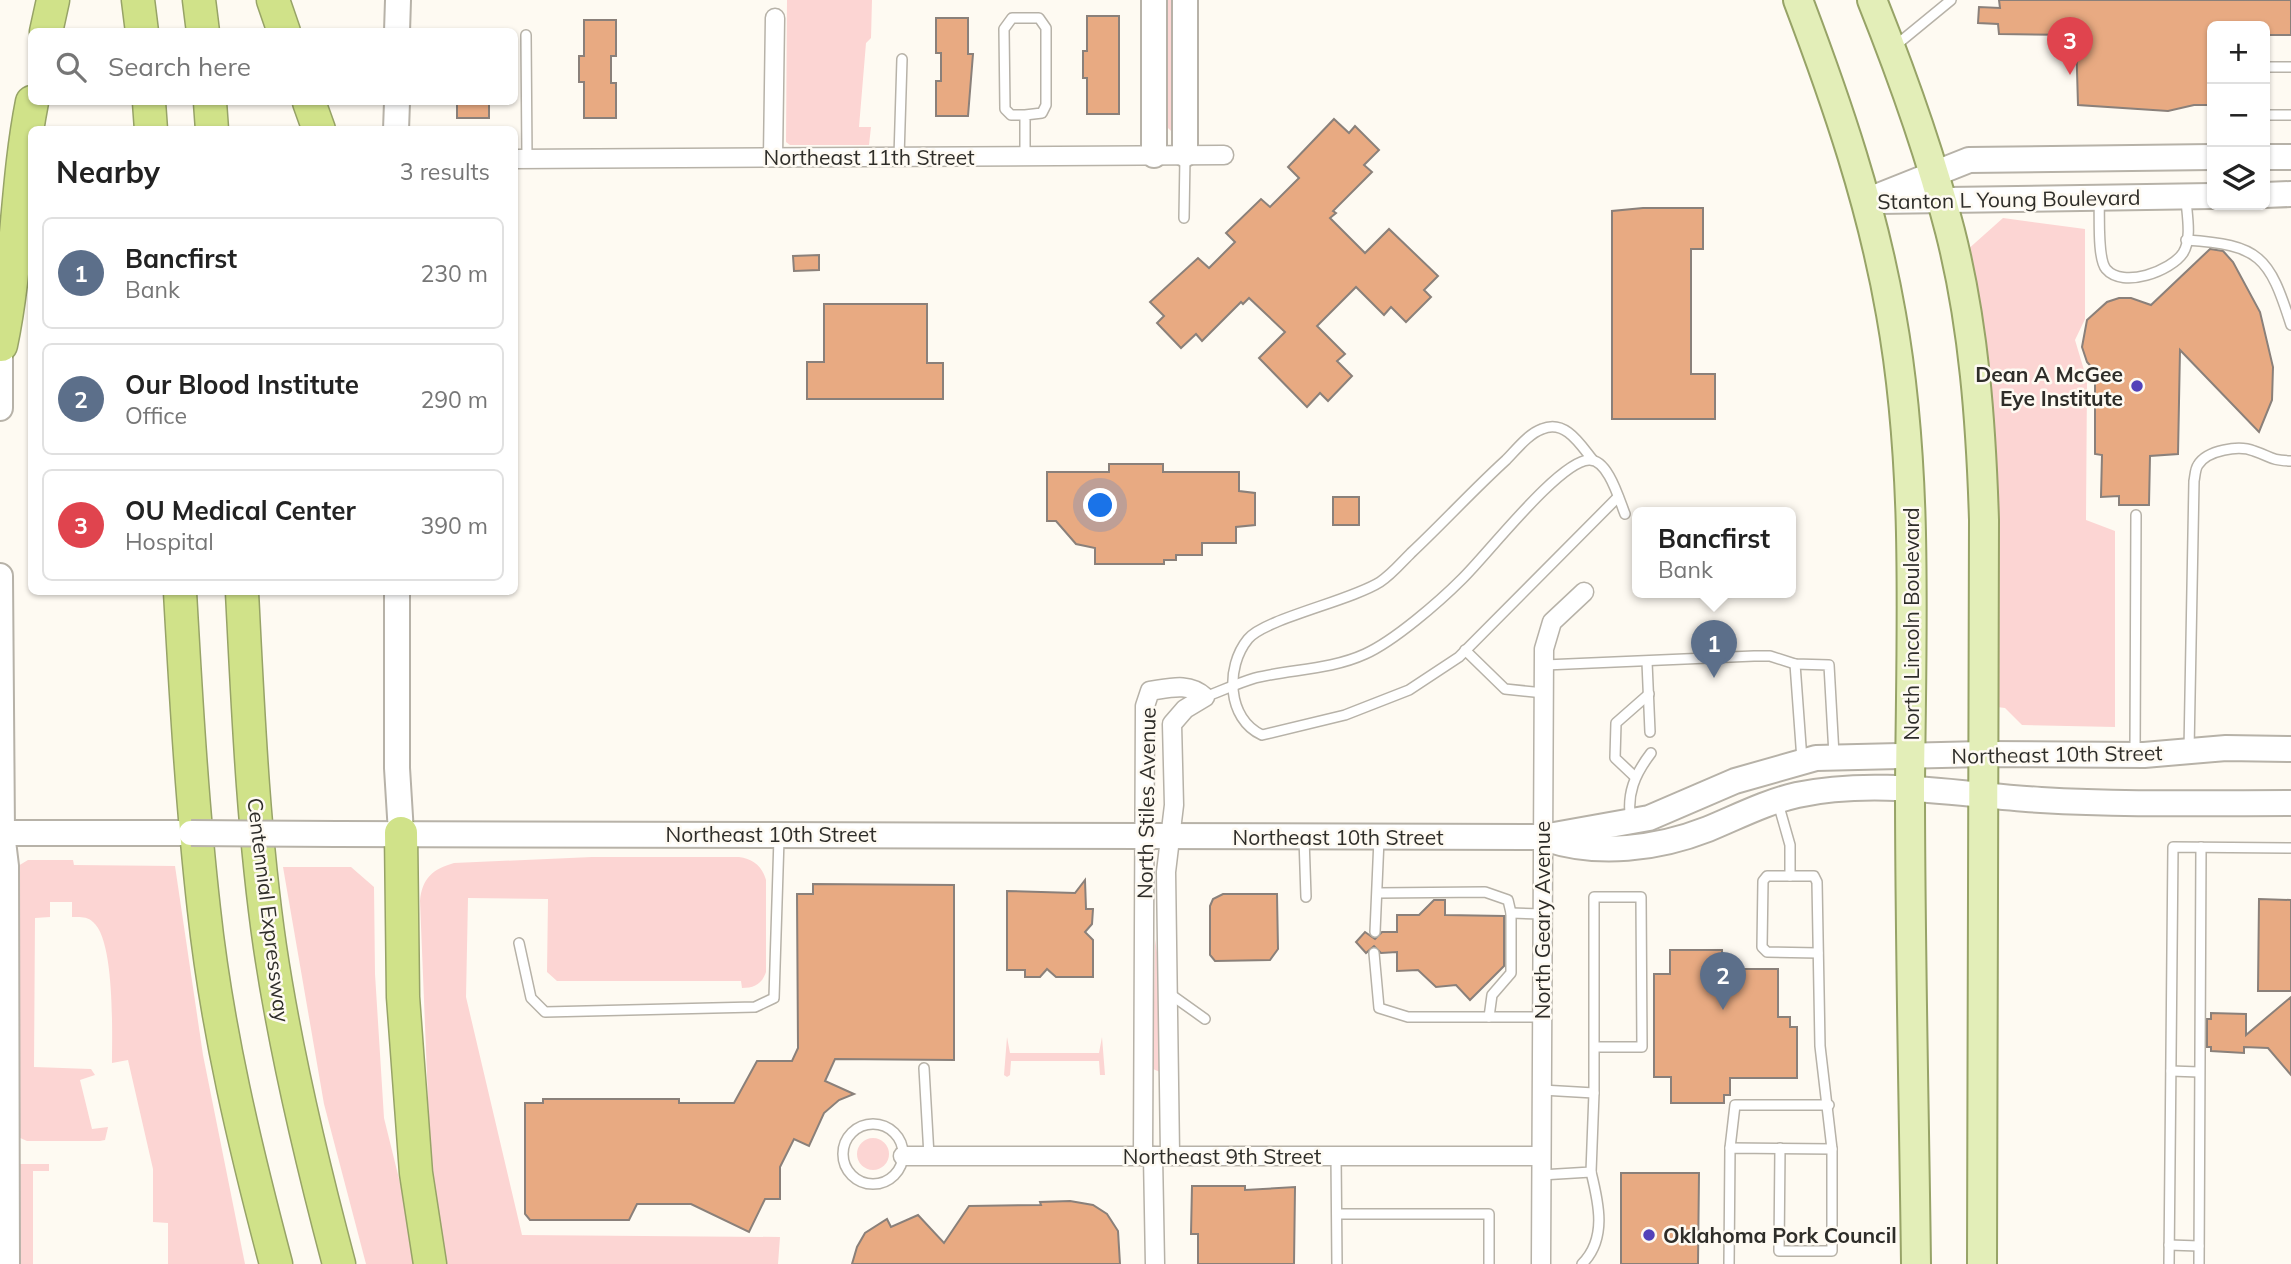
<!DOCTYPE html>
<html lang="en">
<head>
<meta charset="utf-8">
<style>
  :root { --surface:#fff; --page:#f6f6f6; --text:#222; --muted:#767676; --line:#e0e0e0; --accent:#5342b9 }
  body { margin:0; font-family:Mulish,sans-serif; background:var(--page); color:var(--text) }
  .controls { position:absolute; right:21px; top:21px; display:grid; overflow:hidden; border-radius:10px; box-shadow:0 2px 5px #0004 }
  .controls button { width:63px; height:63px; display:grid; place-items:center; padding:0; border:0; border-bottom:2px solid var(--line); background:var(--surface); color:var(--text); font:35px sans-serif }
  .you { position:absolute; left:1101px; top:506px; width:24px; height:24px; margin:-18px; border:5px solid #fff; border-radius:50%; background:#1a73e8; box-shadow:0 0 0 10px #1a73e833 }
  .badge { display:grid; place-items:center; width:46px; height:46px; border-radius:50%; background:var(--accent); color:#fff; font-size:23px; font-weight:700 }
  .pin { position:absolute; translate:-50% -58px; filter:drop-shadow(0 2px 4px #0008) }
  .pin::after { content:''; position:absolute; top:37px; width:24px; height:21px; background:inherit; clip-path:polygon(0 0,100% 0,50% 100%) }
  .popup { position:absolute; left:1632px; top:507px; width:164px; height:91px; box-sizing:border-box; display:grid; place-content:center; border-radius:10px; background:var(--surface); filter:drop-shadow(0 2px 5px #0005); font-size:23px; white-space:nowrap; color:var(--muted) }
  .popup b { font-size:26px; color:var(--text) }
  .popup::after { content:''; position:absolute; left:50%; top:100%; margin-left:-14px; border:14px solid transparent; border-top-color:var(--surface) }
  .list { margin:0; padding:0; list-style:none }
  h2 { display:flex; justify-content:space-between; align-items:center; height:91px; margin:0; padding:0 28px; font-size:30px }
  h2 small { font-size:23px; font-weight:400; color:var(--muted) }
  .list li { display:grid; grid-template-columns:46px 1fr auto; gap:21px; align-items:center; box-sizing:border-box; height:112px; margin:0 14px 14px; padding:0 14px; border:2px solid var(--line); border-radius:10px }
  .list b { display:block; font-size:26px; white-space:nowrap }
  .list p { margin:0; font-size:23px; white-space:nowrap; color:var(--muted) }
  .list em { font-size:23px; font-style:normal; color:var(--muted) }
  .icon { flex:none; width:38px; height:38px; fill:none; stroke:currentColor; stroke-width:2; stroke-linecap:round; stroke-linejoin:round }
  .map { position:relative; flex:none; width:2291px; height:1264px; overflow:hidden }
  .search { position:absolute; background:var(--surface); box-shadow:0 2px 5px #0004; left:28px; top:28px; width:490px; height:77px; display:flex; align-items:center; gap:18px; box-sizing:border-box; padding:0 24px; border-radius:10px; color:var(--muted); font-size:26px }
  .panel { position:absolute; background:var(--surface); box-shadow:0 2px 5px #0004; left:28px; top:126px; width:490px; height:469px; border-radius:10px }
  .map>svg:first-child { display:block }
  .green { fill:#fcd5d3 }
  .building { fill:#e8aa82; stroke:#8a807a; stroke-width:2 }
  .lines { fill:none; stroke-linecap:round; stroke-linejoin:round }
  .lane-casing { stroke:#b7b2a8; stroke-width:12 }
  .street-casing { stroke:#b7b2a8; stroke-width:21 }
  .secondary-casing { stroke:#b7b2a8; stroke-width:28 }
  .primary-casing { stroke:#97a367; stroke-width:32 }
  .highway-casing { stroke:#97a367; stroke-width:35 }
  .lane { stroke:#fff; stroke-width:9 }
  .street { stroke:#fff; stroke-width:18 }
  .secondary { stroke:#fff; stroke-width:24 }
  .primary { stroke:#e3eeb8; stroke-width:28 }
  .highway { stroke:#d0e289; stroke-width:32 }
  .secondary-bridge-casing { stroke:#b7b2a8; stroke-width:28; stroke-linecap:butt }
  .secondary-bridge { stroke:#fff; stroke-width:24 }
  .poi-dot { fill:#5342b9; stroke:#fefaf2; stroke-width:2.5 }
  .labels { text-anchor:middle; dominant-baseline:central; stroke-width:5; stroke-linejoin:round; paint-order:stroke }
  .street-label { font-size:21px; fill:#2e2d29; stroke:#fefaf2 }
  .poi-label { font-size:21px; font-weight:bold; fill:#2e2d29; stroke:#fefaf2; text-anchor:end }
</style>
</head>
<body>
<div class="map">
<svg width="2291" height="1264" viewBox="0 0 2291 1264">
  <rect width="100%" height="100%" fill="#fefaf2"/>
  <g class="green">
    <path d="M787,0h85l-1,38 -5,5 -7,84h12l-2,18h-79l-4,-3z"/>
    <path d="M1167,0h8l-2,133 -6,-6z"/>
    <path d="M2003,218l82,11v90l-10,21 12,40 -1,140 29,11v196l-93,-2 -17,-17 -8,-1 -31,-456z"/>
    <path d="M592,857h147c14,2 23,9 27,23v92c-4,12 -12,16 -24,16l-1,-7h-184l-10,-9 1,-73 -80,-1 -2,99 56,238 258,2 -2,27h-338l-7,-40 -13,-323c2,-23 13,-32 34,-38z"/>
    <path d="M28,860h45l1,5 101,1 28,189 42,209h-77v-41l-15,-1v-53l-25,-109 -16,3c0,-29 3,-123 -19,-141 -6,-6 -14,-5 -21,-5v-15h-22v15l-15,1 -1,149 57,2 4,6 -15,5 12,49 16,-2 -3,13 -5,1h-73l-9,-4v-271z"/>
    <path d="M283,867h68l23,20 1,87 9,144 36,146h-54l-42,-160z"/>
    <path d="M1155,939l8,53v78l-3,2 -7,-3z"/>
    <path d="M1007,1037l3,16h89l3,-16 3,38h-5l-1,-14h-88l-1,14 -3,2 -3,-2z"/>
    <circle cx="873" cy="1154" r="16"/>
    <path d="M20,1164h29v7h-16v93h-17l1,-96z"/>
  </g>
  <g class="building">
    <path d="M1999,0h292v35h-26v-9h-53v79h-18l-26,6 -90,-6 -2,-70 -77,-1 -1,-10 -20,-1 1,-16 21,1z"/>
    <path d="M1087,16h32v98h-32v-36h-4v-27h4z"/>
    <path d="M936,18h32v36h5l-5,62h-32v-35h5v-28h-5z"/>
    <path d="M584,20h32v36h-5v27h5v35h-32v-36h-5v-26h5z"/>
    <rect x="457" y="102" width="32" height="16"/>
    <path d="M1334,119l15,14 6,-7 24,24 -15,15 8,7 -39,39 3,2 -6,5 35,35 24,-24 49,47 -14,14 7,7 -25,25 -15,-15 -7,8 -28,-28 -39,39 28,28 -8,7 15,15 -24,25 -8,-8 -13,14 -48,-49 26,-26 -36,-34 -6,6 -2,-2 -39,39 -6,-7 -15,14 -24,-25 7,-7 -14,-14 48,-44 11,10 26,-26 -9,-9 35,-34 9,8 29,-29 -11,-11z"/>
    <path d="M1643,208h60v41h-12v125h24v45h-103v-208z"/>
    <path d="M2210,249l13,2 10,11 27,50 13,55 -1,33 -13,32 -79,-82 -2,104 -28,2 -1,49h-30v-9l-18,1 1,-42 -7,-1v-83l-8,-9 -5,-15 5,-27 20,-18 12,-4h12l20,7z"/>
    <path d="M819,255v15l-25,1 -1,-15z"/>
    <path d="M824,304h103v59h16v36h-136v-37h17z"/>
    <path d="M1109,464h54v8h76v19l16,2v32l-19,2v16h-34v12h-26v5h-12v4h-69v-16l-19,-4 -20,-23h-9v-49h62z"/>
    <rect x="1333" y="497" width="26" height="28"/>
    <path d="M1085,880l1,29h7l-1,15 -7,8 8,8v37h-37l-9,-8 -7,8h-15v-7h-18v-79l68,2z"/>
    <path d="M813,884l141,1v175l-119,-1 -10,22 29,13 -15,6 -15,13 -15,33 -15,-7 -14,28v32h-15l-16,33 -58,-28h-54l-8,16h-99l-5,-6v-111h18v-4h136v4h55l23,-42h35l6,-13 -1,-154h16z"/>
    <path d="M1223,894h54l1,55 -8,11 -55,1 -5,-6v-49l3,-7z"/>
    <path d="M2259,899l32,1v91h-33z"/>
    <path d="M1434,900h11v15l59,1v50l-34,34 -14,-15 -20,2 -18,-17 -21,1v-19l-16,1 -7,-7 -8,7 -10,-11 9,-10 10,7 7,-7h15v-17h22z"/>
    <path d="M1670,950h52v19h56v48h12v10h7v51h-67v17h-6v8h-53v-26h-17v-103h16z"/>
    <path d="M2291,997v78l-23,-27 -24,-1v6l-33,-2v-4h-4v-28h4v-6l35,1v21z"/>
    <path d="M1621,1173h78l-1,91h-77z"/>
    <path d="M1192,1186h53v4l50,-3 -1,77h-96v-30h-7z"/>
    <path d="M1070,1201l23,4 14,9 11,17 2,33h-268l5,-17 8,-14 22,-14 4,8 27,-12 26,28 25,-37 72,-1 -1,-3z"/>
  </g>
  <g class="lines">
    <defs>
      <g id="lane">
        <path d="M526,35l1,124"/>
        <path d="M1895,46l56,-46"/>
        <path d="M2265,67h26"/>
        <path d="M1025,115l17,-2 4,-8v-77l-7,-10h-27l-8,11 1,80 6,6h14v41"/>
        <path d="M2265,115h26"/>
        <path d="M899,157l3,-98"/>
        <path d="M2099,201c1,15 -2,57 7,68 17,20 65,2 77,-16 9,-14 4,-38 3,-53"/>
        <path d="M1184,218l1,-61"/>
        <path d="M2186,240c74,5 83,16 105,85"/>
        <path d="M1592,459c-12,-15 -27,-40 -50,-30 -14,5 -26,21 -36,31 -33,30 -63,63 -95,93 -10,10 -20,22 -31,29 -30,19 -116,37 -132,57 -23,28 -21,80 14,96l83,-20 64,-25 50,-33 159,-160"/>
        <path d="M1465,650l40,39 39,4"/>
        <path d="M1647,662l3,70"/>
        <path d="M1795,664l7,96"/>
        <path d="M1545,665l209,-9h16l25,8 34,1 5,90"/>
        <path d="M1205,697c16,-6 33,-14 50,-19 36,-9 75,-8 110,-24 29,-13 74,-52 97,-75 25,-24 97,-118 127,-119 19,-1 30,39 36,54"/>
        <path d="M2189,750l5,-269c1,-4 1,-12 4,-16 9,-15 41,-20 56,-14 18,6 15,9 37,10"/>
        <path d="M2135,753l1,-238"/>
        <path d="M1634,776l-19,-18 1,-35 33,-29"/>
        <path d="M1631,821c-5,-27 4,-47 20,-68"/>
        <path d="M1304,838l2,59"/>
        <path d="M1790,876h-23l-4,5 -1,66 5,5 51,1"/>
        <path d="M1378,893l107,-1 23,8 3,13v60l-19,22 -3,22"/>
        <path d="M1511,913l31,1"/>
        <path d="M1375,932l4,-93"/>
        <path d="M519,943l12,55 14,14 210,-5 19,-9 5,-160"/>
        <path d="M1374,953l5,55 29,9h134"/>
        <path d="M1170,994l35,25"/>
        <path d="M1594,1047h48l-1,-150h-47v196"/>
        <path d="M924,1068l5,88"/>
        <path d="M2171,1071l28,1"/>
        <circle cx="873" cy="1154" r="30"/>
        <path d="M1730,1148l5,-43h94"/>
        <path d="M1780,1148l-1,103h53v-102"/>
        <path d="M1336,1155l1,109"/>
        <path d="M1541,1175l50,-3 3,-79 -52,-3"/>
        <path d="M1337,1214h152v50"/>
        <path d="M2169,1245l30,1"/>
        <path d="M1582,1264c25,-25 17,-60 9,-92"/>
        <path d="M1729,1264l1,-116 102,1 -12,-103 -3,-164 -3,-6h-24v-31l-12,-42"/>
        <path d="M2169,1264l4,-417 118,1"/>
        <path d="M2199,1264l2,-417"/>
      </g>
      <g id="street">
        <path d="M773,157l2,-139"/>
        <path d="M514,159l710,-4"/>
        <path d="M903,1156h638"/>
        <path d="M1143,1156l2,-450 5,-15c20,-3 39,-9 55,6l-20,12 -13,15 2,81 -8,67 4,282"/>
        <path d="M1153,1156l2,108"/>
        <path d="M1541,1264l3,-615 8,-27 32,-30"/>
      </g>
      <g id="secondary">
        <path d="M1185,0v154"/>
        <path d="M397,32l1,-32"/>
        <path d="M396,130l1,-28"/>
        <path d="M1154,155v-155"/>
        <path d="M2265,157h26"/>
        <path d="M2265,195l26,-1"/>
        <path d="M1866,201l103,-41 243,-3"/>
        <path d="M1878,201l334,-5"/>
        <path d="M0,342v66"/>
        <path d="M0,576l2,257 4,33 1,398"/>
        <path d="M397,592v176l4,65"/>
        <path d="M0,833h191"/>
        <path d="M337,834l1206,3 106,-19 86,-37 81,-23 167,-4 161,1 82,-7 65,1"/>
        <path d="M1547,839c51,17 110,10 161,-10 29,-12 58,-27 89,-34 79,-17 164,0 244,5 83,5 167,3 250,3"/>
      </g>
      <g id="primary">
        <path d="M1798,0c39,103 74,205 93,314 28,156 20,316 19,474 0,159 4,317 6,476"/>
        <path d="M1872,0c30,75 58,153 78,231 24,94 31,193 34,289l-2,744"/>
      </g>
      <g id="highway">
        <path d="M138,0l4,32"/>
        <path d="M199,0l4,32"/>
        <path d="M273,0l11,32"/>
        <path d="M46,32l7,-32"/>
        <path d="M149,102l2,28"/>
        <path d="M210,102l2,28"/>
        <path d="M309,102l10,28"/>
        <path d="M1,345c17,-81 15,-162 31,-243"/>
        <path d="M180,592c6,106 12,212 24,318 13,120 41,237 72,354"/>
        <path d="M242,592c6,118 11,238 28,355 16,107 41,212 69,317"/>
        <path d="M401,833l2,164 13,176 14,91"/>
      </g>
    </defs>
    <use href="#lane" class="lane-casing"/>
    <use href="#street" class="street-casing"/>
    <use href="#secondary" class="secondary-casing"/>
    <use href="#primary" class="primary-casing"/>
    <use href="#highway" class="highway-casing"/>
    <use href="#lane" class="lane"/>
    <use href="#street" class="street"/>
    <use href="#secondary" class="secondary"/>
    <use href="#primary" class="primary"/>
    <use href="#highway" class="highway"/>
    <defs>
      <path id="secondary-bridge" d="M191,833l146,1"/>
    </defs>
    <use href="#secondary-bridge" class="secondary-bridge-casing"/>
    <use href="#secondary-bridge" class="secondary-bridge"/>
  </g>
  <g class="poi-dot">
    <circle cx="2137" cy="386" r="7"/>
    <circle cx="1649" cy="1235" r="7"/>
  </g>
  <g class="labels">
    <g class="street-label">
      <text x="869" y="157">Northeast 11th Street</text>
      <text transform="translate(2009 199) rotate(-1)">Stanton L Young Boulevard</text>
      <text transform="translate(1911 624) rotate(-90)">North Lincoln Boulevard</text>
      <text transform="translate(2057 754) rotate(-1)">Northeast 10th Street</text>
      <text transform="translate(1146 803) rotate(-89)">North Stiles Avenue</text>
      <text x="771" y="834">Northeast 10th Street</text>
      <text x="1338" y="837">Northeast 10th Street</text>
      <text transform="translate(269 910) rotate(83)">Centennial Expressway</text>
      <text transform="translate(1542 920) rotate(-90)">North Geary Avenue</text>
      <text x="1222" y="1156">Northeast 9th Street</text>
    </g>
    <g class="poi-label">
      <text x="2123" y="374">Dean A McGee<tspan x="2123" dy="24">Eye Institute</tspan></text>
      <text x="1663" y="1235" text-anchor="start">Oklahoma Pork Council</text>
    </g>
  </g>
</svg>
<div class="controls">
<button>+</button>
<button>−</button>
<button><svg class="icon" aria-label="layers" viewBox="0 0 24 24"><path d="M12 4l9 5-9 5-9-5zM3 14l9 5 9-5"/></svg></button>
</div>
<div class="you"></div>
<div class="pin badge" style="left:1714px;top:678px;background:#5c6f8a">1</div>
<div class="popup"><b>Bancfirst</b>Bank</div>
<div class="pin badge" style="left:1723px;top:1010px;background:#5c6f8a">2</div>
<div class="pin badge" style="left:2070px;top:75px;background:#e0444e">3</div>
<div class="search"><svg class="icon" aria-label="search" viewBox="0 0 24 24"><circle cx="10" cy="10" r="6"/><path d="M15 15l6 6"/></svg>Search here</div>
<section class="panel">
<h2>Nearby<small>3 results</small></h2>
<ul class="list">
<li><span class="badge" style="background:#5c6f8a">1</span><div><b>Bancfirst</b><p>Bank</p></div><em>230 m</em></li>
<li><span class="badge" style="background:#5c6f8a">2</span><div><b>Our Blood Institute</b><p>Office</p></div><em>290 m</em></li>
<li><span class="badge" style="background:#e0444e">3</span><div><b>OU Medical Center</b><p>Hospital</p></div><em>390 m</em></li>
</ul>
</section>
</div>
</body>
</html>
